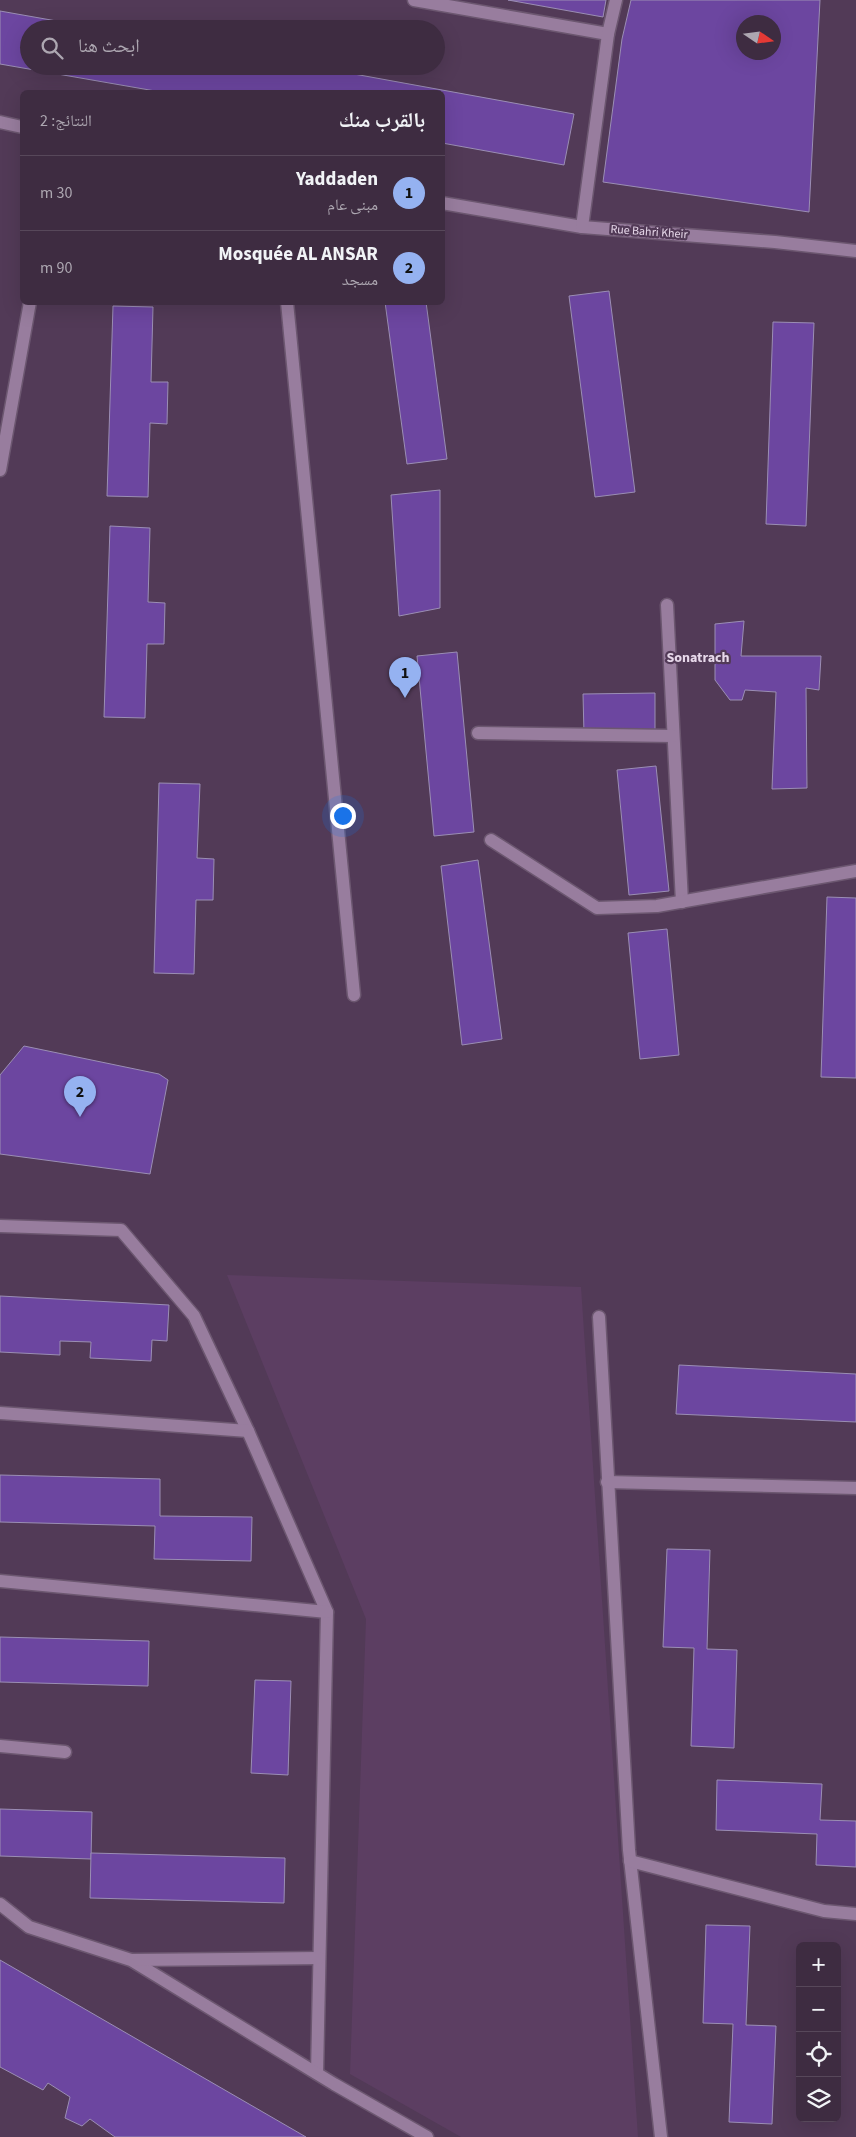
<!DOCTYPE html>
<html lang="ar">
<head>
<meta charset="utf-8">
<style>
  :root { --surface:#3e2c41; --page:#453448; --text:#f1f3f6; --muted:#ada7b1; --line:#57485a; --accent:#95b2f1 }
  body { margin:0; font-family:"Source Sans 3","Noto Naskh Arabic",sans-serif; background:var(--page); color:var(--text); direction:rtl }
  .controls { position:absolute; right:15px; bottom:15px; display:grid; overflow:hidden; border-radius:8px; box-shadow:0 5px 20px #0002 }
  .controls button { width:45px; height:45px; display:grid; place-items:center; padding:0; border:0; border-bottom:1px solid var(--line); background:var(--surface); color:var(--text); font:25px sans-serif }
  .compass { position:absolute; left:736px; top:15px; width:45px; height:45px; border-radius:50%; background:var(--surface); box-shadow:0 5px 20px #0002; rotate:103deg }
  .you { position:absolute; left:342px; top:815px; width:18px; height:18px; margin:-12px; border:4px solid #fff; border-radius:50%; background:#1a73e8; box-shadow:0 0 0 8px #1a73e833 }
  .badge { display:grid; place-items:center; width:32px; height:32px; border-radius:50%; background:var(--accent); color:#111; font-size:16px; font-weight:700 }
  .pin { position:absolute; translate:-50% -41px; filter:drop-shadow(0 1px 2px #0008) }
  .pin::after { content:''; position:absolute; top:26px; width:18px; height:15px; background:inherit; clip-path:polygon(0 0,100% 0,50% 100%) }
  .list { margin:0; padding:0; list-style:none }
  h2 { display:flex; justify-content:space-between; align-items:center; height:65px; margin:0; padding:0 20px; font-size:21px }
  h2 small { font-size:16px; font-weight:400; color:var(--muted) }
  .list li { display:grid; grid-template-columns:32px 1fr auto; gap:15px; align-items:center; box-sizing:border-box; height:75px; padding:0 20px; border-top:1px solid var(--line) }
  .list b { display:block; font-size:19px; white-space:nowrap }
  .list p { margin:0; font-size:16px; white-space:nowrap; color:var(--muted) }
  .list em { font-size:16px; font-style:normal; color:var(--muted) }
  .icon { flex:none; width:28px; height:28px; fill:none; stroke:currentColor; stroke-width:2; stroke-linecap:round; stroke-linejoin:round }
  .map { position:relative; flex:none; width:856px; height:2137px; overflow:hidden; direction:ltr }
  .search { position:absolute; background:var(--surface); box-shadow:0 5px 20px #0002; left:20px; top:20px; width:425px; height:55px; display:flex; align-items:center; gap:12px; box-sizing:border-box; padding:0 18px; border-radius:28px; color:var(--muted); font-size:19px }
  .panel { position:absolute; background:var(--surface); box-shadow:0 5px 20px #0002; left:20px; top:90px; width:425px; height:215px; border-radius:8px; direction:rtl }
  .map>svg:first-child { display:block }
  .built { fill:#5c3e62 }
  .building { fill:#6c46a0; stroke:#9b8eb4; fill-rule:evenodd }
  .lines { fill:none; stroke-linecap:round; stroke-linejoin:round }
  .minor-casing { stroke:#6c5770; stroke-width:15 }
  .minor { stroke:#987d9e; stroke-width:12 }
  .labels { text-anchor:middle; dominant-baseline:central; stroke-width:4.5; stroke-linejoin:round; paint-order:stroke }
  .street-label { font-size:12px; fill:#e7d8ea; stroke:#523a57 }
  .neighbourhood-label { font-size:14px; font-weight:bold; fill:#e7d8ea; stroke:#523a57 }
</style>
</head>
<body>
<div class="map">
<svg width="856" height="2137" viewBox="0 0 856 2137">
  <rect width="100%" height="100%" fill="#523a57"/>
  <path class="built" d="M227,1275l354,12 57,850h-177l-111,-63 16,-455z"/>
  <g class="building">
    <path d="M508,0h98l-3,17z"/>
    <path d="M631,0h189l-11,212 -206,-30 19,-143zM744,22h30v30h-30z"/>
    <path d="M0,11l102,18h-73v37h281l264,48 -10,51 -122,-22v-51h-281l-161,-28z"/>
    <path d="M609,291l26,201 -40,5 -26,-201z"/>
    <path d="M385,302h41l21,157 -40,5z"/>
    <path d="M113,306l40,1 -2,75h17l-1,42 -17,-1 -2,74 -41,-1z"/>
    <path d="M773,322l41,1 -8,203 -40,-2z"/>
    <path d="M440,490v118l-41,8 -8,-121z"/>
    <path d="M110,526l40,2 -2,74 17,1 -1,41h-17l-2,74 -41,-1z"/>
    <path d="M744,621l-3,35h80l-2,34 -13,-2 1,100 -35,1 4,-97 -31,-2 -3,10h-12l-15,-20v-56z"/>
    <path d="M457,652l17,180 -40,4 -17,-180z"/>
    <path d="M655,693v38l-71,3 -1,-40z"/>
    <path d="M656,766l13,125 -40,4 -12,-125z"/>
    <path d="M159,783l41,1 -3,74 17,1 -1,41h-17l-2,74 -40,-1z"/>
    <path d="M478,860l24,179 -40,6 -21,-179z"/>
    <path d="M827,897l29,1v180l-35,-1z"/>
    <path d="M667,929l12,126 -39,4 -12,-126z"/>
    <path d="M24,1046l135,28 9,6 -18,94 -150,-20v-79z"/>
    <path d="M0,1296l169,9 -2,36 -15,-1 -1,21 -61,-3 1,-16 -31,-1v14l-60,-3z"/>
    <path d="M679,1365l177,9v48l-180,-8z"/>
    <path d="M0,1475l160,4v37l92,1 -1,44 -97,-2 1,-33 -155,-4z"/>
    <path d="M667,1549l43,1 -3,99 30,1 -3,98 -43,-2 3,-98 -31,-1z"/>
    <path d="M0,1637l149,4 -1,45 -148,-4z"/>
    <path d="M255,1680l36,1 -3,94 -37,-2z"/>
    <path d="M717,1780l105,4 -2,36 36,1v46l-40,-2 1,-31 -101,-4z"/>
    <path d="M0,1809l92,3 -1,47 -91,-3z"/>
    <path d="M91,1853l194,5 -1,45 -194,-5z"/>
    <path d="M706,1925l44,1 -4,99 30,1 -4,98 -43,-2 4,-98 -30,-1z"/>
    <path d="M0,1960l306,177h-191l-25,-18 -8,7 -17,-8 5,-21 -22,-14 -5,7 -43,-23z"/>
  </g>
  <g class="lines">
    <defs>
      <g id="minor">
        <path d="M414,0l194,34"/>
        <path d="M0,122l22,5"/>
        <path d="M442,203l140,24 193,15 81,9"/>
        <path d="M582,227l26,-193 8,-34"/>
        <path d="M287,302l67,693"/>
        <path d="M0,470l30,-168"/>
        <path d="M667,605l15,297"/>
        <path d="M478,733l195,3"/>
        <path d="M491,840l106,68 60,-2 199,-35"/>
        <path d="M0,1226l121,4 73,86 54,115"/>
        <path d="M599,1317l30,533 32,287"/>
        <path d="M0,1413l248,18 79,181 -10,461"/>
        <path d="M607,1482l249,6"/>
        <path d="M0,1581l327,31"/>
        <path d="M0,1746l65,6"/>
        <path d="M630,1861l194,50 32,3"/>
        <path d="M0,1904l29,23 102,33 203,124 93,53"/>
        <path d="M132,1960l187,-2"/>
      </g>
    </defs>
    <use href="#minor" class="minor-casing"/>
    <use href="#minor" class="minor"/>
  </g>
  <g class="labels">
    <g class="street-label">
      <text transform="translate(649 232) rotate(4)">Rue Bahri Kheir</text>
    </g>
    <g class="neighbourhood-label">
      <text x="698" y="658">Sonatrach</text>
    </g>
  </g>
</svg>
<div class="controls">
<button>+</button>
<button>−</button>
<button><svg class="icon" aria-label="locate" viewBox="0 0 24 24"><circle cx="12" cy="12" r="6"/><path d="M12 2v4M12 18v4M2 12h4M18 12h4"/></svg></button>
<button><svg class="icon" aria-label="layers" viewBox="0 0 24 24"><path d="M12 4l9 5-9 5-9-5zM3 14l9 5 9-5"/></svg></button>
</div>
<svg class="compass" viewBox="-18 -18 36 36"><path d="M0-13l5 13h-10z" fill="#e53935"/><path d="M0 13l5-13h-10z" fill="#ada7b1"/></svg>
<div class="you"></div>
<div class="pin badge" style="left:405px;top:698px">1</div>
<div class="pin badge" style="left:80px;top:1117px">2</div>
<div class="search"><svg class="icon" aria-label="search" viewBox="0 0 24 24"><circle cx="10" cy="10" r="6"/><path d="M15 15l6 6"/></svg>ابحث هنا</div>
<section class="panel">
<h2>بالقرب منك<small>النتائج: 2</small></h2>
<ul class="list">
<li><span class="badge">1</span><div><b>Yaddaden</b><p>مبنى عام</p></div><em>30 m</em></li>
<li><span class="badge">2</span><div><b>Mosquée AL ANSAR</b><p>مسجد</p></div><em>90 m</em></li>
</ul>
</section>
</div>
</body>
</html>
